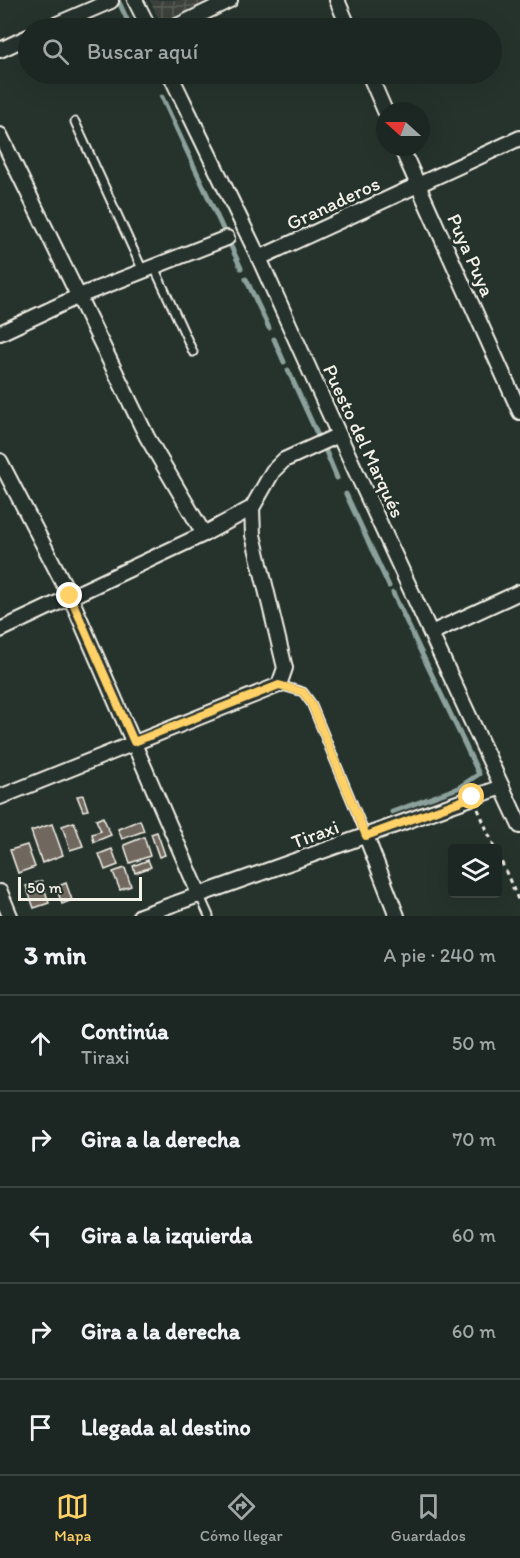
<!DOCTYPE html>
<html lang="es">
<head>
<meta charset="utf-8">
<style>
  :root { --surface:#1c2622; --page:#252e2a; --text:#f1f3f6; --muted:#a0a5a5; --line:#3a4340; --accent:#ffd166 }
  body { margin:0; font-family:Itim,sans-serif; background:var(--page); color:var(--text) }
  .controls { position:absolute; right:18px; bottom:18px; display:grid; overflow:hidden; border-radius:6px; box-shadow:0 6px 24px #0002 }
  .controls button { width:54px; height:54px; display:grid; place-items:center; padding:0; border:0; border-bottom:2px solid var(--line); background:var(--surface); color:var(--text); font:30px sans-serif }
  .compass { position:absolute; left:376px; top:102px; width:54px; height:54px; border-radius:50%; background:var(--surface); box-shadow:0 6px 24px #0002; rotate:291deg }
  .scale { position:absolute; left:18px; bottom:15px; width:124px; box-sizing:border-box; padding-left:6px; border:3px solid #f4f1e8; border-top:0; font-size:16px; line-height:21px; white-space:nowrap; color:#f4f1e8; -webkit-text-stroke:4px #26332d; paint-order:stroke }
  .stop { position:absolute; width:18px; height:18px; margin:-14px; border:4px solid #ffd166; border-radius:50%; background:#fff }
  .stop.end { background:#ffd166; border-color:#fff; box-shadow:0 2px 6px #0008 }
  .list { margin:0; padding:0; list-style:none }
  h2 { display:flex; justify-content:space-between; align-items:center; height:78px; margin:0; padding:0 24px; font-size:26px }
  h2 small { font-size:20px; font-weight:400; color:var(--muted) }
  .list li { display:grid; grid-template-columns:39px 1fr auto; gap:18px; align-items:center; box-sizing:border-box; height:96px; padding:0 24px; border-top:2px solid var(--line) }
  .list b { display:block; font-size:22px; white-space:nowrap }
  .list p { margin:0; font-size:20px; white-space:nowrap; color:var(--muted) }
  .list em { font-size:20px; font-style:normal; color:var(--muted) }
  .icon { flex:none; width:33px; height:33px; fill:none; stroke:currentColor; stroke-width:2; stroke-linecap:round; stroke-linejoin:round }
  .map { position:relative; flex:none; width:520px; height:916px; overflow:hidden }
  .search { position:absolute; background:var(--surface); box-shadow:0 6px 24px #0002; left:18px; right:18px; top:18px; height:66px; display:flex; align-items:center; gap:15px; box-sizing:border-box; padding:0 21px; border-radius:33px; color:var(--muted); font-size:22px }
  .sheet { height:558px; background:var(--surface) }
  nav { display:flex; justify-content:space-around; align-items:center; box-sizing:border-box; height:84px; border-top:2px solid var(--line); background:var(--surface); font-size:16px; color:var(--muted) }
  nav a { display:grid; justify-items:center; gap:3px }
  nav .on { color:var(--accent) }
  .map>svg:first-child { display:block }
  .industrial { fill:url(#industrial-grid) }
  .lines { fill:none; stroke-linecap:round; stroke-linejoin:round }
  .stream { stroke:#8ca19c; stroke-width:5 }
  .building { fill:#70685f; stroke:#f4f1e8; stroke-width:1.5 }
  .lane-casing { stroke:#f4f1e8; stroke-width:11 }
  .street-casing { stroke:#f4f1e8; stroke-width:18 }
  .path { stroke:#f4f1e8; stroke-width:3; stroke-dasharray:4.5 4.5; stroke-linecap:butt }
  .lane { stroke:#26332d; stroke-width:7 }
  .street { stroke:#26332d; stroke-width:14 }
  .route { stroke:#ffd166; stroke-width:8 }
  .labels { text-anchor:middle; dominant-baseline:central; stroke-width:6; stroke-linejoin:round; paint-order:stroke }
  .street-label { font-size:20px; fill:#f4f1e8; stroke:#26332d }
</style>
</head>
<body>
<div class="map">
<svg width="520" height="916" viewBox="0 0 520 916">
  <defs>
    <pattern id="industrial-grid" width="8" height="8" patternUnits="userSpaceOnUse" patternTransform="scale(1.5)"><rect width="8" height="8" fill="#3c433c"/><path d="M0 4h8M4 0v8" fill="none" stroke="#595f58"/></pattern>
  </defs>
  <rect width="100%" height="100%" fill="#26332d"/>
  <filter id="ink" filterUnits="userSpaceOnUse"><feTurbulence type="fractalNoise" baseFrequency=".0167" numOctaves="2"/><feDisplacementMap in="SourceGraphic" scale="12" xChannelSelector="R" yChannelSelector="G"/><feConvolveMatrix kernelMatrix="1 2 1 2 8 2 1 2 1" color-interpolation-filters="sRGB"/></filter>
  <g filter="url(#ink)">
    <path class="industrial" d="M150,0h63l-52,25z"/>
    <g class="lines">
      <g class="stream">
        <path d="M118,0l13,28"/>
        <path d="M152,74l2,5"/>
        <path d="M162,97l79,171"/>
        <path d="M246,279l23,49"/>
        <path d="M274,339l10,23"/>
        <path d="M288,370l30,66"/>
        <path d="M325,449l12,29"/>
        <path d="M346,494l43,92"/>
        <path d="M392,812l66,-24 21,-14 -86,-181"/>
      </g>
    </g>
    <g class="building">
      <path d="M83,795l5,15 -5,1 -6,-15z"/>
      <path d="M103,817l8,18 -17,7 -2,-8 9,-3 -5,-11z"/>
      <path d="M140,820l4,11 -22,8 -4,-10z"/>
      <path d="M74,822l9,24 -13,4 -8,-24z"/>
      <path d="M52,824l11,31 -21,8 -11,-32z"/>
      <path d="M157,832l8,23 -6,2 -8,-23z"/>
      <path d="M144,837l6,19 -20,7 -6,-18z"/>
      <path d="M27,845l8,22 -17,6 -8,-23z"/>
      <path d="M112,849l6,16 -13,5 -6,-16z"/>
      <path d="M148,860l3,7 -16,6 -2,-7z"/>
      <path d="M125,868l6,18 -11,4 -7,-18z"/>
      <path d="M42,881l7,22 -15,5 -8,-22z"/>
      <path d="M66,883l6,17 -10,4 -6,-17z"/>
    </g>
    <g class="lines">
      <defs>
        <g id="lane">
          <path d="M75,122l68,149"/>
          <path d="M154,267l39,85"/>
          <path d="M279,685l24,7 8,11 55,133"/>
          <path d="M200,896l9,20"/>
        </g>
        <g id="street">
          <path d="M135,0l14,28"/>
          <path d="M337,0l12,28"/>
          <path d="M48,28l63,-27"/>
          <path d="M173,28l57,-28"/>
          <path d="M0,50l28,-13"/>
          <path d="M170,74l89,184 80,177 181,391"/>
          <path d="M369,74l16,37"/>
          <path d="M0,135l147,302 57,97"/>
          <path d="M401,147l119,265"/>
          <path d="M259,258l261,-120"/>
          <path d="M0,333l79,-37 148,-58"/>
          <path d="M0,461l70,135 130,300"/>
          <path d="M0,630l204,-96 48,-26 21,-37 11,-11 55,-25"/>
          <path d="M431,633l89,-41"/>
          <path d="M0,797l279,-112 6,-17 -32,-133 -1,-27"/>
          <path d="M366,836l31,80"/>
          <path d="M0,892l10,24"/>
          <path d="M140,916l362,-129"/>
        </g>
      </defs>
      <use href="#lane" class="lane-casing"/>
      <use href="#street" class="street-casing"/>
      <g class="path">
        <path d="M478,809l17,40"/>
        <path d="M498,854l22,50"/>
      </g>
      <use href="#lane" class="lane"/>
      <use href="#street" class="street"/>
    </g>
  </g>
  <g class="lines" filter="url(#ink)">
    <path class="route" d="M70,596l64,146 145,-57 24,7 8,11 55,133 106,-39"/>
  </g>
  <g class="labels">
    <g class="street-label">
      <text transform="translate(333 203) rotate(-25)">Granaderos</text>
      <text transform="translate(471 255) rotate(66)">Puya Puya</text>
      <text transform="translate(364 441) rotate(65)">Puesto del Marqués</text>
      <text transform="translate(315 834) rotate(-20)">Tiraxi</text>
    </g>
  </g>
</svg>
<div class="controls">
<button><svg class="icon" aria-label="layers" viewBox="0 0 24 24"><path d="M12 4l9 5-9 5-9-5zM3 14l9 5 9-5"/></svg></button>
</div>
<svg class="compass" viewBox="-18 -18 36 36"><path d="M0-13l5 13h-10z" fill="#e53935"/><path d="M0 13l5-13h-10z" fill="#a0a5a5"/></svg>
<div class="scale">50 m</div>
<div class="stop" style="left:472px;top:797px"></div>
<div class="stop end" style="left:70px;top:596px"></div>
<div class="search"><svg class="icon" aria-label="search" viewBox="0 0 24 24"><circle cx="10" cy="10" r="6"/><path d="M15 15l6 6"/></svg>Buscar aquí</div>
</div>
<section class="sheet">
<h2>3 min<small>A pie · 240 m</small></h2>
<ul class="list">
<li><svg class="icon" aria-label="ahead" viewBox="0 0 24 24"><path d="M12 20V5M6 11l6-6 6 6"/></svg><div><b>Continúa</b><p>Tiraxi</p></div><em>50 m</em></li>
<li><svg class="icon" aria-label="right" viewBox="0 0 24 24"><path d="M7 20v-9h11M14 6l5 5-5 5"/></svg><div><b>Gira a la derecha</b></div><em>70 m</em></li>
<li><svg class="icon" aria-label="left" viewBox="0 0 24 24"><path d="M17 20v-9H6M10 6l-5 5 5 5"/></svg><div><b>Gira a la izquierda</b></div><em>60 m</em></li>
<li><svg class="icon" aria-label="right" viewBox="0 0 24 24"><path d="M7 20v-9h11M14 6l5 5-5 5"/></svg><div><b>Gira a la derecha</b></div><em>60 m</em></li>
<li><svg class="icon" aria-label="arrive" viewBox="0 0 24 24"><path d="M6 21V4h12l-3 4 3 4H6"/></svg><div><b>Llegada al destino</b></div></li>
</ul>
</section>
<nav>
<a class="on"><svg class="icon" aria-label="map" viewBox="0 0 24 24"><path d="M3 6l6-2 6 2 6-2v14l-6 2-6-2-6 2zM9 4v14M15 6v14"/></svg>Mapa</a>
<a><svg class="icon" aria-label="directions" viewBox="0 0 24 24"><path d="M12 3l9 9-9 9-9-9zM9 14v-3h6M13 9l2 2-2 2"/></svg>Cómo llegar</a>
<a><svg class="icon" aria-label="saved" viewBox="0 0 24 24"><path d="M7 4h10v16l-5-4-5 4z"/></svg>Guardados</a>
</nav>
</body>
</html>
